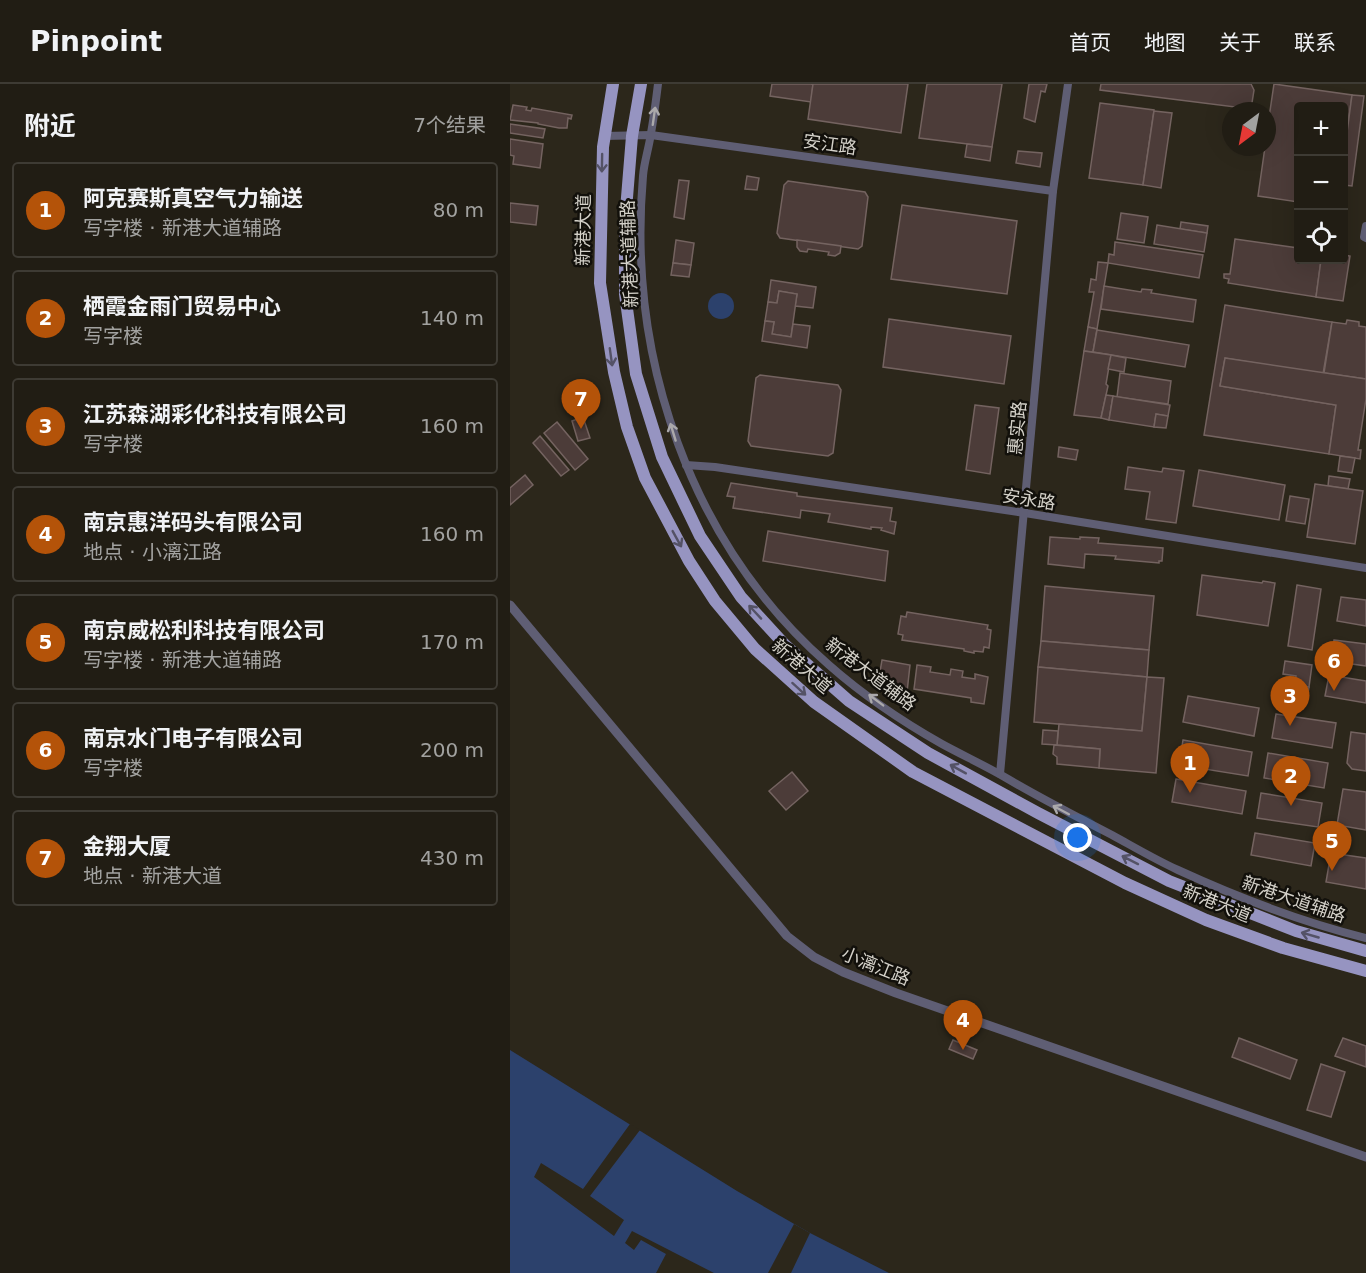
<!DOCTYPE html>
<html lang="zh">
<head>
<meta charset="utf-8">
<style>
  :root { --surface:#211d14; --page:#29261d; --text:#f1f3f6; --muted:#a2a2a0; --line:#3e3b34; --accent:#b45309 }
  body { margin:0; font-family:"DejaVu Sans","Noto Sans SC",sans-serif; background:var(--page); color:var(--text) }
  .controls { position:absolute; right:18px; top:18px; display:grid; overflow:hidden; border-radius:6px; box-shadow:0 6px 24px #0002 }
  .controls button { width:54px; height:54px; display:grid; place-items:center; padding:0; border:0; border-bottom:2px solid var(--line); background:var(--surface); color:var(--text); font:30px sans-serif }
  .compass { position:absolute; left:712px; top:18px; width:54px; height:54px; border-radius:50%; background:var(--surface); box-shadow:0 6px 24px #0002; rotate:212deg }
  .you { position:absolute; left:568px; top:754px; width:21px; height:21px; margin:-15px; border:4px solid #fff; border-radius:50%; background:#1a73e8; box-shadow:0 0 0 9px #1a73e833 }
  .badge { display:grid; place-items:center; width:39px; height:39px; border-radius:50%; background:var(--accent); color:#fff; font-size:20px; font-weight:700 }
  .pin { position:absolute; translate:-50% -50px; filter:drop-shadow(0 2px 3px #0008) }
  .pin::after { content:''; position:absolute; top:32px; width:21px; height:18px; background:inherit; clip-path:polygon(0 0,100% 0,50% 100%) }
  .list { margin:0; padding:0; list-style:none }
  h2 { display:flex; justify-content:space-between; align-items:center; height:78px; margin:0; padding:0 24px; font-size:26px }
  h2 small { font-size:20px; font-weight:400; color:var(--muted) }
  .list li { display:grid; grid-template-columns:39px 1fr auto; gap:18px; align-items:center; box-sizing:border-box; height:96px; margin:0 12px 12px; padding:0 12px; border:2px solid var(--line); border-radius:6px }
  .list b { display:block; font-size:22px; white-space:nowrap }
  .list p { margin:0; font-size:20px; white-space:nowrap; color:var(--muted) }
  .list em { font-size:20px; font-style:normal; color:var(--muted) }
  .icon { flex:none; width:33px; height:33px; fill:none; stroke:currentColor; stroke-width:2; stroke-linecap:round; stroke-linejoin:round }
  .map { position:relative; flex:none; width:856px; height:1189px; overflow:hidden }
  header { display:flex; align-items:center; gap:36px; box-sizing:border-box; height:84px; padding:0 30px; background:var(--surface); border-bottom:2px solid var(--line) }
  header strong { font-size:28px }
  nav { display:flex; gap:33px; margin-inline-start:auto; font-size:21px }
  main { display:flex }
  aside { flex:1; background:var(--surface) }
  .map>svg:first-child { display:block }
  .water { fill:#2c416c }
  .pier { fill:#2c271b }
  .building { fill:#4c3c39; stroke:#746360; stroke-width:1.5 }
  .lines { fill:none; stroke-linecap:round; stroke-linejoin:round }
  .minor { stroke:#5f5e74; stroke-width:8 }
  .tertiary { stroke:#5f5e74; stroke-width:9 }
  .primary { stroke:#9694c1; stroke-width:12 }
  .oneway { stroke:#aba9ab }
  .oneway2 { stroke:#545266 }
  .labels { text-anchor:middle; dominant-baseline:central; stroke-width:5; stroke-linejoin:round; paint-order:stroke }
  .street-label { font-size:18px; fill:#d4d1c9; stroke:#12100b }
</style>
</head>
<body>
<header>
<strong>Pinpoint</strong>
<nav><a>首页</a><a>地图</a><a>关于</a><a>联系</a></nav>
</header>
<main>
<aside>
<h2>附近<small>7个结果</small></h2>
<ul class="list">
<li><span class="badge">1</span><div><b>阿克赛斯真空气力输送</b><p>写字楼 · 新港大道辅路</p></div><em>80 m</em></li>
<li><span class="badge">2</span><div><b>栖霞金雨门贸易中心</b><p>写字楼</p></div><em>140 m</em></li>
<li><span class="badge">3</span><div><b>江苏森湖彩化科技有限公司</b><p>写字楼</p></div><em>160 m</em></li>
<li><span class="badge">4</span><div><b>南京惠洋码头有限公司</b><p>地点 · 小漓江路</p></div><em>160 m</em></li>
<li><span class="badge">5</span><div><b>南京威松利科技有限公司</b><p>写字楼 · 新港大道辅路</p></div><em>170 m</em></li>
<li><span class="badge">6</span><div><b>南京水门电子有限公司</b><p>写字楼</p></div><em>200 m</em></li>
<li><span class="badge">7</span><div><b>金翔大厦</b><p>地点 · 新港大道</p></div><em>430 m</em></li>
</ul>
</aside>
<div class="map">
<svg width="856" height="1189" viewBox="0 0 856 1189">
  <rect width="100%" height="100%" fill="#2c271b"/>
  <g class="water">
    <circle cx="211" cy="222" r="13"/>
    <path d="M0,966l227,141 73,42 79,40h-379z"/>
  </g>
  <g class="pier">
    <path d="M120,1040l10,6 -50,66 34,24 -10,16 -80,-59 7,-14 42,26z"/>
    <path d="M284,1140l16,9 -19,40h-23z"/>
    <path d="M122,1147l82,42h-58l10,-19 -25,-14 -7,10 -9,-7z"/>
  </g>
  <g class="building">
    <path d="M262,0h41l-2,18 -41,-6z"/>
    <path d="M301,0h97l-7,49 -93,-14 5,-35z"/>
    <path d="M417,0h75l-10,63 -73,-9z"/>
    <path d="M519,0h18l-2,8 -4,-1 -6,31 -11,-4z"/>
    <path d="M591,0h150l3,6 -3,19 -151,-19z"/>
    <path d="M764,0l78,11 -8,60v-49h-46v96l-40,-6 7,-49h2v-16z"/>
    <path d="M842,11l12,1 -12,90 -8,-1v-30z"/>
    <path d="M590,19l54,7 -11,75 -54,-7z"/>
    <path d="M3,21l14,2 -1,3 5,1 1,-3 40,7 -1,4 -3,-1 -1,10h-8l-21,-4v-1l-28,-3z"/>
    <path d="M644,27l18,2 -11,75 -18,-3z"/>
    <path d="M0,40l35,5 -2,9 -33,-5z"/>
    <path d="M0,55l33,5 -3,24 -27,-4 1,-8 -4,-1z"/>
    <path d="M457,60l25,3 -2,14 -25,-4z"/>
    <path d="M508,67l24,2 -2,14 -24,-4z"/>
    <path d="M237,92l12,2 -2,12 -12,-1z"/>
    <path d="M169,96l10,1 -5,38 -10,-2z"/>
    <path d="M278,97l77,11 3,5 -6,49 -4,3 -78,-11 -3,-5 7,-48z"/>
    <path d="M0,119l28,3 -2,19 -26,-3z"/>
    <path d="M392,121l115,16 -10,73 -116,-15z"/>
    <path d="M611,129l27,4 -4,26 -27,-4z"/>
    <path d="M671,138l27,4 -1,7 -27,-4z"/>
    <path d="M647,141l50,8 -3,19 -50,-8z"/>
    <path d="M725,155l63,9v12h23l-5,37 -88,-14 1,-4 -5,-1v-4h6z"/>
    <path d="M166,156l18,3 -3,22 -18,-2z"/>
    <path d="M287,156l44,6 -1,7 -5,3 -7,-1 1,-3 -21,-3 -1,3 -7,-1 -3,-4z"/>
    <path d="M605,158l88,13 -4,23 -91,-15 1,-9 5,1z"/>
    <path d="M834,171l6,1 -7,45 -27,-4 5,-37h23z"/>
    <path d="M588,178l10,1 -11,66 -9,-2 6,-35h-5l2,-13 5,1z"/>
    <path d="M163,179l18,2 -2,12 -18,-2z"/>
    <path d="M261,196l45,7 -3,21 -18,-2 2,-12 -18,-3 -2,12 -9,-1z"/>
    <path d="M594,202l37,6 1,-3 10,1 -1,3 45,7 -3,22 -92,-13z"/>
    <path d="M269,207l18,3 -6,43 -19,-3 2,-12 -9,-1 3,-19 9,1z"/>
    <path d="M715,221l107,17 -9,52 -98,-16 -5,28 116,19 -7,49 -125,-19z"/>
    <path d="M379,235l122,17 -7,48 -121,-17z"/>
    <path d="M837,236l12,2v4l7,1v52l-42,-6 8,-51 14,2z"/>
    <path d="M255,237l9,1 -2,12 19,3 2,-13 17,2 -3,22 -45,-7z"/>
    <path d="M578,243l9,2 -4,23 -9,-1z"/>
    <path d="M587,246l92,15 -4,22 -92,-15z"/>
    <path d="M574,267l27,4 -5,29 2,2 -7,32 -27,-3z"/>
    <path d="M601,271l15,3 -2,14 -16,-3z"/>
    <path d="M715,274l141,21v20l-8,51h3l-1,9 -31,-5 7,-49 -116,-19z"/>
    <path d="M610,289l51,8 -3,23 -51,-7z"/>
    <path d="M250,291l78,10 3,5 -8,63 -5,3 -77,-10 -3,-5 8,-63z"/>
    <path d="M596,311l7,1 -4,24 -8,-2z"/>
    <path d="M603,312l57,9 -2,11 -12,-2 -2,13 -45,-7z"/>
    <path d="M465,321l24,3 -9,66 -24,-4z"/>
    <path d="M646,330l12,2 -2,12 -12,-1z"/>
    <path d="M73,333l7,21 -12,3 -6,-20z"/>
    <path d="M47,338l31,37 -13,11 -31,-37z"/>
    <path d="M30,352l29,34 -8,6 -28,-33z"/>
    <path d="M549,363l19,3 -2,10 -18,-3z"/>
    <path d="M830,372l15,2 -3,15 -14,-2z"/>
    <path d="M618,383l34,5 1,-4 21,3 -8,52 -30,-4 4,-27 -25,-3z"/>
    <path d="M689,386l86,15 -6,35 -86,-14z"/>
    <path d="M15,391l8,10 -23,20v-17z"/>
    <path d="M819,392l21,3 -2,10 -20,-3z"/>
    <path d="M221,399l66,10v3l95,12 -2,13 6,1 -2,12 -13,-4 1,-2 -11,-1v2l-43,-7 2,-8 -29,-4 -1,8 -67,-10 2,-11 -8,-1z"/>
    <path d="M805,400l48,7 -8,53 -48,-7z"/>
    <path d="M780,412l19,3 -4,25 -19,-3z"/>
    <path d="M258,447l120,20 -3,30 -122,-20z"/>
    <path d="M540,453l30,2v-2l19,1 -1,5 65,5 -1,13h-3v2l-44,-4 1,-3 -31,-2 -1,14 -36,-4z"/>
    <path d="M692,491l60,8 1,-2 12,2 -7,43 -71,-11z"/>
    <path d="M787,501l24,4 -9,61 -24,-4z"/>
    <path d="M535,502l109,10 -5,54 -108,-9z"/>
    <path d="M831,513l25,3v26l-29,-5z"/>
    <path d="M397,528l81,13 -1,4 4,1 -2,18 -5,-1 -1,5 -9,-1v2l-10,-2v-2l-62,-9 1,-5 -5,-1 3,-18 5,1z"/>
    <path d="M824,556l32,4v22l-35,-5z"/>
    <path d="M531,557l108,9 -2,27 -109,-10z"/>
    <path d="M372,576l28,5 -3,27 -28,-15z"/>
    <path d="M775,577l27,4 -3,22 -14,-2 1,-9 -13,-2z"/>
    <path d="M407,581l14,2 -1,5 20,3 1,-6 12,2 -1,6 13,2v-5l13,3 -4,27 -13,-2v-4l-57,-9z"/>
    <path d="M528,583l109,10 -5,54 -108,-9z"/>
    <path d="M819,591l37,6v22l-41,-7z"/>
    <path d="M637,593l17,1 -8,95 -57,-5 1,-19 -43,-4 2,-21 83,7z"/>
    <path d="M771,598l28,5 -2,13 -28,-4z"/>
    <path d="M678,612l71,12 -5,28 -71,-14z"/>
    <path d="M766,630l60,9 -4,25 -60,-10z"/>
    <path d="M533,646l15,1 -1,14 -15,-1z"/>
    <path d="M841,648l15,2v37l-14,-2 -5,-6z"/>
    <path d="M673,656l69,12 -4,24 -69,-11z"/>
    <path d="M544,661l46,4 -1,19 -42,-4v-7l-4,-3z"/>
    <path d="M758,669l60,10 -4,25 -60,-10z"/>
    <path d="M282,688l16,19 -22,19 -17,-19z"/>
    <path d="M666,695l70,12 -4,23 -70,-12z"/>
    <path d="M833,705l23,3v38l-29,-5z"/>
    <path d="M751,709l61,10 -4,24 -61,-9z"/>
    <path d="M745,749l60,10 -4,23 -60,-11z"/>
    <path d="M821,769l35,5v31l-40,-7z"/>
    <path d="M729,954l58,22 -7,19 -58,-22z"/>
    <path d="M833,954l23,8v21l-31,-11z"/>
    <path d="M443,956l24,10 -4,9 -24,-10z"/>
    <path d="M811,980l24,8 -14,45 -24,-7z"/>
  </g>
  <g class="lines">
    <g class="minor">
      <path d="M148,0c-2,16 -4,33 -7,49 -2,15 -7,29 -8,43 -16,182 47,368 186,489 34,30 74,57 113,79 22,12 44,22 66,35 34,20 69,38 104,56 22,12 44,25 66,35 61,28 124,52 188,68"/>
      <path d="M94,52l47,-1 402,56"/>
      <path d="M856,142l-2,11 2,1"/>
      <path d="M176,381l29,2 310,46 341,55"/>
      <path d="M490,690l53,-583 15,-107"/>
    </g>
    <path class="tertiary" d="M0,521l277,331 27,21 29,15 53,21 470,164"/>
    <g class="primary">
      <path d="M103,0l-10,63 -3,136 14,89 13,55 18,51 44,83 26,40 40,48 59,53 99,70 212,111 81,37 77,28 83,23"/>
      <path d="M131,0l-9,52 -7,86v72l11,80 26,83 38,79 41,61 44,48 64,56 79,52 110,60 131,68 127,50 70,20"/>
    </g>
  </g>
  <defs><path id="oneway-shaft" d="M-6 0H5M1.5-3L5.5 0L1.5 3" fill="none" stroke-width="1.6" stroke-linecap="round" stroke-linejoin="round" transform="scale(1.5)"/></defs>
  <g class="oneway">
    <use href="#oneway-shaft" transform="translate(144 32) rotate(-82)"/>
    <use href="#oneway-shaft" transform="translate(163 348) rotate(-107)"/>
    <use href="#oneway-shaft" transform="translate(366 616) rotate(-143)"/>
    <use href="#oneway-shaft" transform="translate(551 726) rotate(-152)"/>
  </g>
  <g class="oneway2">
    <use href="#oneway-shaft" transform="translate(92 79) rotate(91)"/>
    <use href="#oneway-shaft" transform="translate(101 273) rotate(82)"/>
    <use href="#oneway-shaft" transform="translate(167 455) rotate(61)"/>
    <use href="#oneway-shaft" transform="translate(245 528) rotate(-133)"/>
    <use href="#oneway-shaft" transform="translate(289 605) rotate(42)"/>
    <use href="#oneway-shaft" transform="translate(448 685) rotate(-151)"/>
    <use href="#oneway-shaft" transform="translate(620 776) rotate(-153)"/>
    <use href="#oneway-shaft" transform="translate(800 851) rotate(-164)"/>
  </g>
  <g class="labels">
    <g class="street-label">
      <text transform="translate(320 60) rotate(8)">安江路</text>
      <text transform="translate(73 146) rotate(-89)">新港大道</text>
      <text transform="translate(119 170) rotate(-92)">新港大道辅路</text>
      <text transform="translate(507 344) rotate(-85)">惠实路</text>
      <text transform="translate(519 415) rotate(9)">安永路</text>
      <text transform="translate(292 582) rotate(41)">新港大道</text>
      <text transform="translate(361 590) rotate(37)">新港大道辅路</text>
      <text transform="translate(784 815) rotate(19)">新港大道辅路</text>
      <text transform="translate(707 819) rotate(22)">新港大道</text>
      <text transform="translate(366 882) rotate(22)">小漓江路</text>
    </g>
  </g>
</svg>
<div class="controls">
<button>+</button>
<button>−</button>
<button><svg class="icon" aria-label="locate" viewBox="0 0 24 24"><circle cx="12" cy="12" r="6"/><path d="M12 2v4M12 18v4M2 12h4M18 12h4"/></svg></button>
</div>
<svg class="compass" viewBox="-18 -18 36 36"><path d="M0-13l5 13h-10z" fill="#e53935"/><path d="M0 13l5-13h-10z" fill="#a2a2a0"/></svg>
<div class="you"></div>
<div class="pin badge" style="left:680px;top:709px">1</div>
<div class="pin badge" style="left:781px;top:722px">2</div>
<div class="pin badge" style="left:780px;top:642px">3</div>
<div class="pin badge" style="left:453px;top:966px">4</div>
<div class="pin badge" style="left:822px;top:787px">5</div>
<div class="pin badge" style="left:824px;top:607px">6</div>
<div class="pin badge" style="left:71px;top:345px">7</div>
</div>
</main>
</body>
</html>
